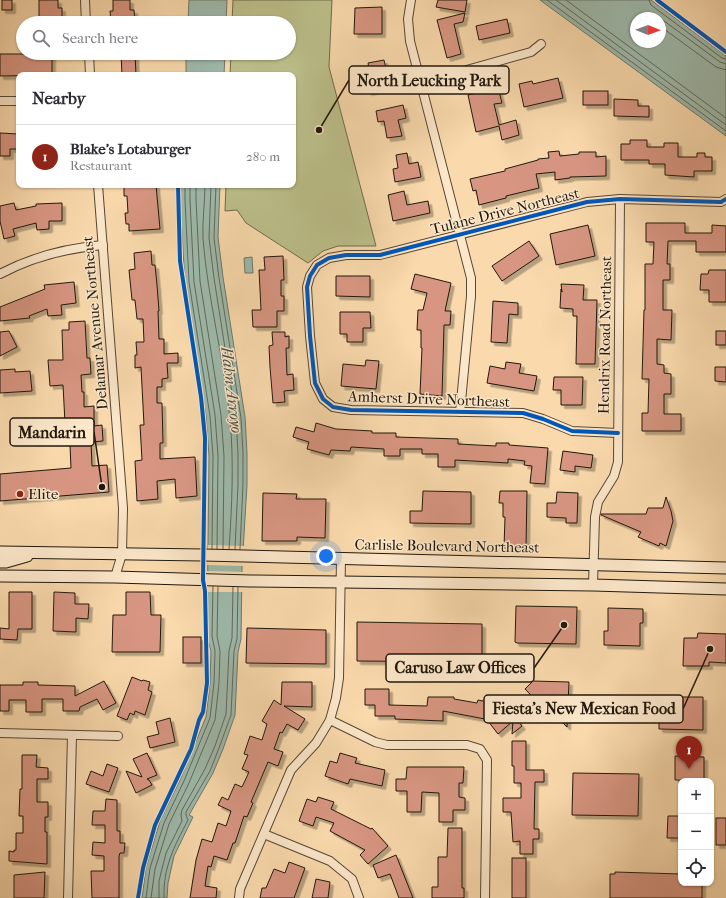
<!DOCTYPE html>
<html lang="en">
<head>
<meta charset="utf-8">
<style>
  :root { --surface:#fff; --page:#f7f7f7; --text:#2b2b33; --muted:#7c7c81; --line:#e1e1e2; --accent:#8f2418 }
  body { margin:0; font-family:"IM FELL French Canon",serif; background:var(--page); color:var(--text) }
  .controls { position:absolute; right:12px; bottom:12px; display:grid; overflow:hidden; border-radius:8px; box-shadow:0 1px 3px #0004 }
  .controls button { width:36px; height:36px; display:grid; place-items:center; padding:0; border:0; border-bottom:1px solid var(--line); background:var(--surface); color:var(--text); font:20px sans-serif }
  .compass { position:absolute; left:630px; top:12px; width:36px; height:36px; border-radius:50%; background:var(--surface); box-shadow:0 1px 3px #0004; rotate:91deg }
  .you { position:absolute; left:326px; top:556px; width:14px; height:14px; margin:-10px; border:3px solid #fff; border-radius:50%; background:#1a73e8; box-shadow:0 0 0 6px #1a73e833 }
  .badge { display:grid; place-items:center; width:26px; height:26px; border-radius:50%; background:var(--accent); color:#fff; font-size:13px; font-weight:700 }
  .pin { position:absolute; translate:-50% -33px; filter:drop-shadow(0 1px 2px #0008) }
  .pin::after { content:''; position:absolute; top:21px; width:14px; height:12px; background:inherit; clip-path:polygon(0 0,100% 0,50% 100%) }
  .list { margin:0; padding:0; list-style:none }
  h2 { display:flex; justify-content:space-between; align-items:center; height:52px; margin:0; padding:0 16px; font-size:17px }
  h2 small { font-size:13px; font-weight:400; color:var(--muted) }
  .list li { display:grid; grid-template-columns:26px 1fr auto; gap:12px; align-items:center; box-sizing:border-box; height:64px; padding:0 16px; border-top:1px solid var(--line) }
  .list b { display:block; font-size:15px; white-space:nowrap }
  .list p { margin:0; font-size:13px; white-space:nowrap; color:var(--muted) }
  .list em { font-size:13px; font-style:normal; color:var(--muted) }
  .icon { flex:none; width:22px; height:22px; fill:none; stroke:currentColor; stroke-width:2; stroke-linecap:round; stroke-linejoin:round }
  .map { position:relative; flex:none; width:726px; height:898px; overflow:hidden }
  .search { position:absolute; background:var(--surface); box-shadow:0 1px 3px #0004; left:16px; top:16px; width:280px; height:44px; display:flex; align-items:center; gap:10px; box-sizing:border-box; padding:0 14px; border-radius:22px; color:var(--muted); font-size:15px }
  .panel { position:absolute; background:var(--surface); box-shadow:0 1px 3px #0004; left:16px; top:72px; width:280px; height:116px; border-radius:8px }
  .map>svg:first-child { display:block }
  .green { fill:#bcc08b; stroke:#6e6c4c }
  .water { fill:#9ebaac; stroke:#6c796c; fill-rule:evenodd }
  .pier { fill:#fadaad }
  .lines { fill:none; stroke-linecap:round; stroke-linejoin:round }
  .shore { stroke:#60695c; stroke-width:1 }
  .building { fill:#d89682; stroke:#21180d; filter:url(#shadow) }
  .street-casing { stroke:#574835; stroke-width:10 }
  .secondary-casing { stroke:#21180d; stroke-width:13 }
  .street { stroke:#fce7ca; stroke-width:8 }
  .secondary { stroke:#fce7ca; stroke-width:11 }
  .cycleway-casing { stroke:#fce7ca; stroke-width:6 }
  .cycleway { stroke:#0057b8; stroke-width:4 }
  .poi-dot { fill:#8f2418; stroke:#fce7ca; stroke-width:1.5 }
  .labels { text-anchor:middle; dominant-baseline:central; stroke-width:3; stroke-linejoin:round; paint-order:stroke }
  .street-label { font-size:15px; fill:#21180d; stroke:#fce7ca }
  .poi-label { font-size:15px; fill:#21180d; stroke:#fce7ca; text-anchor:start }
  .water-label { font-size:16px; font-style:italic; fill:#4d5145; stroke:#fce7ca }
  .leader { fill:none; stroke:#21180d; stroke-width:1.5 }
  .callout-dot { fill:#21180d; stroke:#fce7ca; stroke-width:1.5 }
  .callout { fill:#fce7ca; stroke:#21180d; stroke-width:1.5 }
  .callout-label { font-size:16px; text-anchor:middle; font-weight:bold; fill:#21180d }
</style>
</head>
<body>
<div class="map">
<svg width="726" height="898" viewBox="0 0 726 898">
  <defs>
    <filter id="shadow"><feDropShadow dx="3.5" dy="3.5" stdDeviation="0" flood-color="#0004"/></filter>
  </defs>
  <rect width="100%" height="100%" fill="#fadaad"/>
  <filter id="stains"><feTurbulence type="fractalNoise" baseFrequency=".005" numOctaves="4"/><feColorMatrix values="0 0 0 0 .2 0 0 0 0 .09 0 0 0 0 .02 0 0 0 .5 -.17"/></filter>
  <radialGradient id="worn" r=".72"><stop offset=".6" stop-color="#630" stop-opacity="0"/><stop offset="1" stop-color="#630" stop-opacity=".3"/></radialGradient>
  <path class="green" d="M233,0h99l-3,67 47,179h-38l-15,5 -15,12 -62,-40 -9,-13 -12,1 1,-26h67v-110h-63l1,-22h58v-30h-57z"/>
  <g class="water">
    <path d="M189,0h38l-1,23h-38z"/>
    <path d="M540,0h111l75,56v80zM636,18h24v24h-24z"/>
    <path d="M186,53h39l-1,22h-38z"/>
    <path d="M181,185h39l-2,52 5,40 22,140 2,36v32l-5,83 -1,71 -3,13 -3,63 -12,34 -10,24 -24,42 4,2 -19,39 -6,27 -1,15h-25l4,-31 14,-46 20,-41 26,-63 4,-34 1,-32 -4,-14 2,-181 -3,-40 -21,-133 -5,-83z"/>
    <path d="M252,257l1,16h-8l-1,-15z"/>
  </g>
  <g class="pier">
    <path d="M208,545l37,1 -1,20 -37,-1z"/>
    <path d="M207,571l37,1v20h-37z"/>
  </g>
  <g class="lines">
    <g class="shore">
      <path d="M547,0l179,131"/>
      <path d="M556,0l170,125"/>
      <path d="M566,0l160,118"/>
      <path d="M649,0l2,5 71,53 4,1"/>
      <path d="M660,18l60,44 6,2"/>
      <path d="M660,26l56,41 10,3"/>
      <path d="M185,185v15l4,82 21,134 3,40 -1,93"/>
      <path d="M190,185v15l4,82 21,133 3,41 -1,93"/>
      <path d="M196,185v15l4,81 21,134 3,41 -1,93"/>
      <path d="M205,185c0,18 -3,37 -2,54 5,61 21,120 27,180 4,43 2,87 -1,130"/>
      <path d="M211,185l-2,53 5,40 22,140 2,35v31l-3,65"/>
      <path d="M216,185l-2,53 5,40 22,140 2,35v31l-3,65"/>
      <path d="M146,898l4,-30 14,-45 20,-42 26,-63 4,-35 1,-32 -3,-15 1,-50"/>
      <path d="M151,898l4,-29 14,-45 20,-41 26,-63 4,-37 1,-32 -3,-15 1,-49"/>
      <path d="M159,898v-17l7,-28 16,-32 -1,-6 1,-5 23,-41 10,-23 11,-32 3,-63 3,-13 1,-51"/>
      <path d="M164,898c-1,-31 10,-51 24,-78l-2,-5v-3l24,-41 9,-23 12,-33 3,-64 3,-12 1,-52"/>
    </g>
  </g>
  <g class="building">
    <rect x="2" y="0" width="10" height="10"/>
    <path d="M39,0h19v8h4v10l-23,-1z"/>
    <path d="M113,0h17v10h4l1,13h-24l-1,-12h3z"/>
    <path d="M438,0h29l-2,12 -29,-5z"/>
    <path d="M382,7v27h-28l1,-26z"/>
    <path d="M465,13l-2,9 -9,2 7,30 -14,4 -10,-38z"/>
    <path d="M507,19l3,14 -31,7 -3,-14z"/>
    <path d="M121,53h14l1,22h-14z"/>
    <path d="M0,54h52v21l-52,1z"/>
    <path d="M384,60l4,17 7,-1 2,10 -29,6 -2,-9 5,-1 -3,-19z"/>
    <path d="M558,78l5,20 -39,9 -5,-23 13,-3 1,3z"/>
    <path d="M498,88l4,15 -8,1 5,21 17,-5 3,15 -17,5 -3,-14 -23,6 -8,-37z"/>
    <rect x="583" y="91" width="25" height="14"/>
    <path d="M614,99l24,1v6h11v11l-35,-1z"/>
    <path d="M403,105l3,13 -8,2 4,16 -15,2 -3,-17 -6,1 -2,-11z"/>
    <path d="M0,133l18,1v15h-8v7h-10z"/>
    <path d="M630,140h17v7h17v-4h14v14h19v-4h8v4h7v14h-18v6l-29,-2v-11h-16v-4h-28v-16h9z"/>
    <path d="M559,151l1,5 19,-2v-2h17v5l10,-1v20l-36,1v1l-15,2v-8l-19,2 3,14 -33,8v2l-27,7 -3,-15 -3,1 -3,-12 35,-8v-2l33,-9v-1l11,-1 -1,-6z"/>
    <path d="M407,153l2,11 9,-2 3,15 -26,5 -2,-13 5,-1 -2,-13z"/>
    <path d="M135,185h21l4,44 -31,2v-7h-3l-1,-11h3l-1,-17h-3v-10z"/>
    <path d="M404,191l3,14 21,-4 2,12 -37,8 -5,-26z"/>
    <path d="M14,203l2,7 20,-4v-2l26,-1v18h-13v8l-12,1 -1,-7 -23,6 2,7 -11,3 -4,-18v-15z"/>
    <path d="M646,223h39v10h27v-8l14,1v26h-30v-11h-28l-1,23h3v16h-7v30h9l-1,30 -14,-1v25l7,1v8l7,1v20h-7v20h17v17h-39v-18h6l1,-34h-7l2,-69h1v-46h8l1,-22h-8z"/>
    <path d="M588,225l7,31 -39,9 -6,-31z"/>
    <path d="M529,241l10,15 -37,25 -10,-15z"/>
    <path d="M151,251l1,14h3l2,20 2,26h-1l1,28h5v15l14,-1v10h-11l1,15 -6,1v8h-5v16h5l1,40h-3v16l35,-2 2,39 -21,2 -1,-19 -18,2 1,18 -21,2 -2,-40 7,-1 -2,-35h4l-3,-58 -6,1v-13h2l-1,-13h8l-1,-23h-6l-2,-19h-3l-3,-30 6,-1 -1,-16z"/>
    <path d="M283,256l1,24h-3v16h3v15h-7v16h-24l-1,-17h9l-2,-40h6l-1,-13z"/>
    <path d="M709,270h17v32h-17v-12h-9l1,-16h7z"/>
    <path d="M415,274l36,9 -6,28h6l-1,14h-6l-2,71 -22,-2 2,-46h-1v-18h-4l1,-20h5l4,-17 -16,-4z"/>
    <path d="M336,276h34v21l-34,-1z"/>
    <path d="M74,282l2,21 -15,2 1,10 -14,1 -1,-7 -18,7 1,2 -30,3v-14l45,-18 -1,-4z"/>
    <path d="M561,284l23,1 -1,15h14l-2,64h-19l1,-48h-4v-7l-13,-1 1,-19 1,3z"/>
    <path d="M493,301l25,2v12l-9,-1 -2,29 -16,-1z"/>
    <path d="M340,312h30l1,16h-8v14h-16v-8h-7z"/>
    <path d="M85,321l2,37h3l1,16 -10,1 1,17h2v15l10,-1v20l8,-1 1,16 -12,1 1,24 15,-1 2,27 -109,9v-27l71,-6 -2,-45h-4l-2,-38 -13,1 -2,-26h15l-1,-30h7v-8z"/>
    <path d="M9,331l8,16 -17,9v-24z"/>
    <rect x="716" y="331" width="10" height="14"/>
    <path d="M272,332h13v5l4,-1v12h-3l1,27 6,-1 1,16 -10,1 1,11 -12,1 -3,-36 -1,-21 4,-1z"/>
    <path d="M366,360l13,1 -3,28 -35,-3 2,-22 22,2z"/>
    <path d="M506,362l15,2 -2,9 18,3 -3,15 -47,-8 3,-17 15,3z"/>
    <path d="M715,367h11v15l-11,-1z"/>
    <path d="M15,369v3l15,-1 2,20 -32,2v-23z"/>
    <path d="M554,377h29l-1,28h-21v-15h-8z"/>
    <path d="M316,423l20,6 36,2v2h24v4l62,2v5l38,2v-3h13v2l39,3 -3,36 -15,-1 2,-17 -8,-1 1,-4 -17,-2v4l-53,-3v7h-17v-13h-16v-5h-22v7h-16v-7l-33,-2 -1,4 -19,-1 -2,5 -22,-6 2,-7 -16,-5 3,-10 18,5z"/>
    <path d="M563,451l30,4 -2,13 -16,-2v6l-15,-2z"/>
    <path d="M423,491l48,1v32l-61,-1v-12h12z"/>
    <path d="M500,491h27l-1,57h-22l1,-31h-2v-14h-4z"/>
    <path d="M557,492l21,1 -1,30h-11v-5l-19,-1v-14h9z"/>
    <path d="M263,493l34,1 -1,5h30l-1,39 -28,-1v4h-35z"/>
    <path d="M666,497l5,14 2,10 -7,25 -6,-3 -1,3 -21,-9 3,-5 -40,-17v-1h45l2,-6h15z"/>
    <path d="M9,592h23v37h-14l-1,11 -17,-1v-11l9,1z"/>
    <path d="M54,592l21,1v11h14l-1,15 -12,-1v14l-23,-1z"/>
    <path d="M126,592h24l1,23h10l-1,37h-48l1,-37h13z"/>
    <path d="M516,606l61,1 -1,37 -59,-1 -2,-1z"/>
    <path d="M608,608l35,1v14h-3v23l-36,-1v-14h4z"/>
    <path d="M357,622l125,2v38l-125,-1z"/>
    <path d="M247,628l79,2v34l-80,-1z"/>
    <path d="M698,633l28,1v29l-17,-1v4h-26l1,-28h13z"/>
    <rect x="183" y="637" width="18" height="26"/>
    <path d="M132,677l10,4 1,-1 7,2 -2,8 4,2 -7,23 -10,-4 -1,4 -4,-2 -3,7 -10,-4z"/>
    <path d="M104,681l12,22 -13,7 -6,-11 -17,8 -1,4h-16v-12h-21v13h-16v-12h-17v11h-9v-26h23v-3h15v3l37,1v10z"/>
    <path d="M533,681l36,1 -2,45 -11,-11 -2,3 -29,-30z"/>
    <path d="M282,682h30v25l-28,-1 21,13 -7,11 -11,-6 -5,9 -2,-1 -6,17 9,3 -5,14 -10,-4 -17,40 2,1 -6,14 -3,-1 -9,27h-2l-6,17 -13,-4 -3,11 -3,-1 -3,20 12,2 -1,10h-26l6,-38 6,-21 10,3 6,-19 8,3 5,-15 -13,-6 4,-8 6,3 7,-16 7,3 7,-15 -7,-3 6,-14 -4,-1 6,-18 12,4 5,-16 -5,-3 12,-21 7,5z"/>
    <path d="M365,689h24v16l38,1 1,-9h26v2l23,4 1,-3 10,2 -3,17 -42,-8v10l-48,-2v-3h-20v-11h-10z"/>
    <path d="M659,697h44v33l-44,-1z"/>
    <path d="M509,703l9,10 -4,3 8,10 -10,8 1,-13 -15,13 -10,-13z"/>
    <path d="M170,718l5,24 -25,6 -3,-11 12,-3 -3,-12z"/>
    <path d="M512,741h14v29h18v12h-9l-1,47h5v10h-6v15h-13v-13l-7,1 -2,-30h-8v-14h18v-15h-7v-17h-2z"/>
    <path d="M147,753l10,22 -10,4 2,1 3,5 -16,8 -10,-22 16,6 -9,-18z"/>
    <path d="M340,753l17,5 -2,5 30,7 -3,16 -32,-7 -2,5 -23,-8 5,-15 7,2z"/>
    <path d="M22,755h15l-1,12 12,1v11h-11v23h11v15h-3v15h2v32l-38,-3v-10l5,1v-2h2v-17h7v-17h-4l1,-27h2z"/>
    <path d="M675,756l29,1v24l-29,-1z"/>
    <path d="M107,764l11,4 -9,24 -23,-8 5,-13 12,5z"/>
    <path d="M407,767h57l-1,16h-4v14l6,1v12h-12v12h-14v-29l-17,-1 -1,20h-14v-21h-11v-12h10z"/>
    <path d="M573,773l66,1 -1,42 -66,-1z"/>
    <path d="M318,797l16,5 -3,7 40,20 1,-1 16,18 -20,18 -8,-9 5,-5 -35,-19 4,-8 -18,-6 -3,9 -14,-5 8,-22 9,3z"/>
    <path d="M106,799l11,1v31h3v12h5l-1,10h-4l-1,3v42h-27l-1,-27h13v-15l-12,-1 1,-13 12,1v-18h-13l1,-14h12z"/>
    <path d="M668,816h13v22h-14z"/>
    <rect x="716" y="818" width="10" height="27"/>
    <path d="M448,828h14v60h2v10h-32v-11h6v-30h9z"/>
    <path d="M396,855l17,43h-14l-9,-24 -12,4 -5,-13z"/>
    <rect x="512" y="858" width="14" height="40"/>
    <path d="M289,862l16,6 -11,30h-34l2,-10h4l8,-19 11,4z"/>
    <path d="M45,872l-1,26h-30v-23z"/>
    <path d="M615,872l66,2v9h21v15h-92v-24h5z"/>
    <path d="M316,879l14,3 -2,16h-16z"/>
  </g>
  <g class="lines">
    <defs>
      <g id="street">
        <path d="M85,0l1,23"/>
        <path d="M411,0l-3,19 2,22 61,237v18l-11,116"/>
        <path d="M89,53l1,22"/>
        <path d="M420,83l111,-31 10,-8"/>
        <path d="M0,101h19"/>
        <path d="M98,185l25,323 -1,46 -7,23"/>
        <path d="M0,274c32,-17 67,-26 103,-29"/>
        <path d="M618,433l-46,-2 -29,-12 -20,-6 -172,-3 -18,-3 -10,-8 -8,-16 -5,-47 -3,-49 3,-11 7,-11 12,-7 17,-3h34l207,-53 33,-3 101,3 5,-3"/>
        <path d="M593,585l2,-68 3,-15 16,-26 4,-14 2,-263"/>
        <path d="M330,720l45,22 12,3h80l13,4 7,11 -2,138"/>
        <path d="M0,733l118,3"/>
        <path d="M264,834l66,27 22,18 7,19"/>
        <path d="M68,898l4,-163"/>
        <path d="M239,898l1,-9 51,-119 25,-27 14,-23 6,-22 3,-20 2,-119"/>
      </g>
      <g id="secondary">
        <path d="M0,552l203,3 523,13"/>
        <path d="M0,562h6l21,-6"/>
        <path d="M0,576l115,1 135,4 343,4 133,4"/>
      </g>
    </defs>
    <use href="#street" class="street-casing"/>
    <use href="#secondary" class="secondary-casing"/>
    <use href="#street" class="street"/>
    <use href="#secondary" class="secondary"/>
    <defs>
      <g id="cycleway">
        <path d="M657,0l69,52"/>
        <path d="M618,433l-46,-2 -29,-12 -20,-6 -172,-3 -18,-3 -10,-8 -8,-16 -5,-47 -3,-49 3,-11 7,-11 12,-7 17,-3h34l207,-53 33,-3 101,3 5,-3"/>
        <path d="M138,898l5,-30 12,-43 36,-76 8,-29 4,-8 4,-29 -2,-92 -2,-11 2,-142 -4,-41 -21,-136 -2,-76"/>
      </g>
    </defs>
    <use href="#cycleway" class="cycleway-casing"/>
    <use href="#cycleway" class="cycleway"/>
  </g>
  <circle class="poi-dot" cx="20" cy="494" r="4"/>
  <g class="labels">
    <g class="street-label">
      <text transform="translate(505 211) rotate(-14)">Tulane Drive Northeast</text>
      <text transform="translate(95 323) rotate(-95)">Delamar Avenue Northeast</text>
      <text transform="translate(605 335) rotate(-89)">Hendrix Road Northeast</text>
      <text transform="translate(429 399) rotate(2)">Amherst Drive Northeast</text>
      <text transform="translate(447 546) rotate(1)">Carlisle Boulevard Northeast</text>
    </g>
    <g class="poi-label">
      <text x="28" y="494">Elite</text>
    </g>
    <g class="water-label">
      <text transform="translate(232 390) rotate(83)">Hahn Arroyo</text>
    </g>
  </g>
  <path class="leader" d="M319 130L349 80M102 487L94 432M564 625L534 668M710 649L683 709"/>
  <g class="callout-dot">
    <circle cx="319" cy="130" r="4"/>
    <circle cx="102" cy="487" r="4"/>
    <circle cx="564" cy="625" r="4"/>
    <circle cx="710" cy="649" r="4"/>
  </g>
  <g class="callout">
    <rect x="349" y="66" width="160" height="28" rx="4"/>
    <rect x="10" y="418" width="84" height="28" rx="4"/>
    <rect x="386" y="654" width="148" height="28" rx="4"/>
    <rect x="484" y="695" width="199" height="28" rx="4"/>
  </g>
  <g class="callout-label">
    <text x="429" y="86">North Leucking Park</text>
    <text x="52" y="438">Mandarin</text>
    <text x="460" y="673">Caruso Law Offices</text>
    <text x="584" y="714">Fiesta’s New Mexican Food</text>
  </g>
  <rect width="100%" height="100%" filter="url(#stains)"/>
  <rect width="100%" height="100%" fill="url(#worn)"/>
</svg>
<div class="controls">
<button>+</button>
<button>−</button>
<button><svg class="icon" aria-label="locate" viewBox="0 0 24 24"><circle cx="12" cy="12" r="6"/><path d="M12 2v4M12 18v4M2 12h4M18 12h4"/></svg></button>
</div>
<svg class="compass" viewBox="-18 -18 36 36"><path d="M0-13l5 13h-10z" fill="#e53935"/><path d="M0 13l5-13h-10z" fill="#7c7c81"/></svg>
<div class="you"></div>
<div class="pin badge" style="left:689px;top:769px">1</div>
<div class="search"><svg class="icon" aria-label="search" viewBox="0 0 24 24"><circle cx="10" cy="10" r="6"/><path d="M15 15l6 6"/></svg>Search here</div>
<section class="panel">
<h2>Nearby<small></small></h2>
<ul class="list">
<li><span class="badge">1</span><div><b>Blake's Lotaburger</b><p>Restaurant</p></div><em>280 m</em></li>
</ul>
</section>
</div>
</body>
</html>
